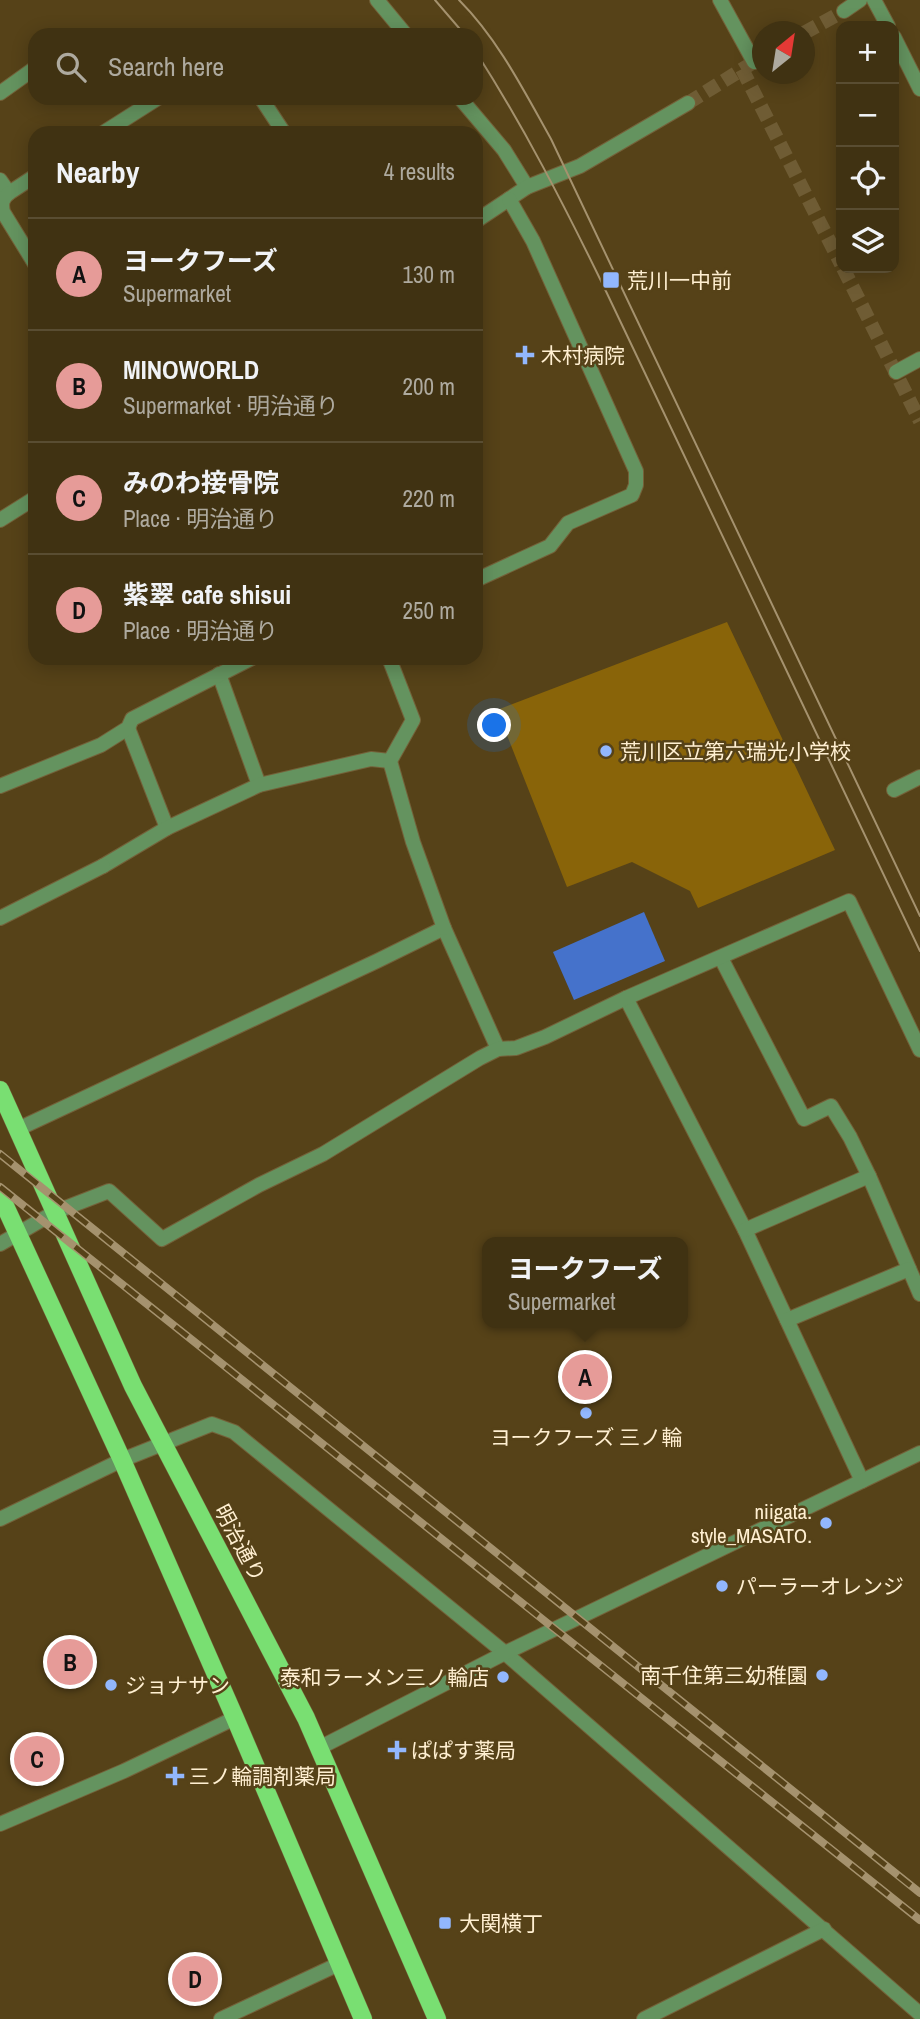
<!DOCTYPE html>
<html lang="en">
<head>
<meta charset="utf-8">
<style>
  :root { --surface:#403212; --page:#473a1b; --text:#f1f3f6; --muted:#aeaa9f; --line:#594d32; --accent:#e69b98 }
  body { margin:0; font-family:"Archivo Narrow","Noto Sans JP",sans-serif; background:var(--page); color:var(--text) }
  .controls { position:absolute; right:21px; top:21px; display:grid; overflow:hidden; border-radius:14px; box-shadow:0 4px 18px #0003 }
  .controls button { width:63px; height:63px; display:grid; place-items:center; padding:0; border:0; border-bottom:2px solid var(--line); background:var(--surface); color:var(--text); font:35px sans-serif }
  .compass { position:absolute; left:752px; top:21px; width:63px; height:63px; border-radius:50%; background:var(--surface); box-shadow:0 4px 18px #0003; rotate:30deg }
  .you { position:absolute; left:495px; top:726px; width:24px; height:24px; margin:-18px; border:5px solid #fff; border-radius:50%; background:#1a73e8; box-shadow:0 0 0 10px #1a73e833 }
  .badge { display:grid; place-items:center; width:46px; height:46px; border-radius:50%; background:var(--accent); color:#111; font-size:23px; font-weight:700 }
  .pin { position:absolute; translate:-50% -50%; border:4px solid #fff; box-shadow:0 2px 7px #0006 }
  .popup { position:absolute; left:482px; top:1237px; width:206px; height:91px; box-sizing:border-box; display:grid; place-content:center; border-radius:14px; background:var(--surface); filter:drop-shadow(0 2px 5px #0005); font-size:23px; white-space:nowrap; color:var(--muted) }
  .popup b { font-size:26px; color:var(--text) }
  .popup::after { content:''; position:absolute; left:50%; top:100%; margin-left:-14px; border:14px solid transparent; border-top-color:var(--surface) }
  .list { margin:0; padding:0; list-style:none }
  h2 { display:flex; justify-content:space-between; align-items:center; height:91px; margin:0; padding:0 28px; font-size:30px }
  h2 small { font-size:23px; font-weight:400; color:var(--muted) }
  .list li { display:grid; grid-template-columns:46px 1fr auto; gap:21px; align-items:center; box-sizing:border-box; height:112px; padding:0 28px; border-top:2px solid var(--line) }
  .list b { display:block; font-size:26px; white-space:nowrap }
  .list p { margin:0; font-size:23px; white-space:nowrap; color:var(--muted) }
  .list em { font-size:23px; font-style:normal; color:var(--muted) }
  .icon { flex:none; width:38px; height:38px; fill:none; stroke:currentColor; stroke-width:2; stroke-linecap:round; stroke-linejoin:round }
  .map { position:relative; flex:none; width:920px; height:2019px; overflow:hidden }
  .search { position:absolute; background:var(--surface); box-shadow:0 4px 18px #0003; left:28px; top:28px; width:455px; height:77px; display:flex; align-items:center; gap:18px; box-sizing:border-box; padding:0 24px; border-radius:21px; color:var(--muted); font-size:26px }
  .panel { position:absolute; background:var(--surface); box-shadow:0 4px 18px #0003; left:28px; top:126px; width:455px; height:539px; border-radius:21px }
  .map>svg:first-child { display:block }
  .green { fill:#896409 }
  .water { fill:#4572cb }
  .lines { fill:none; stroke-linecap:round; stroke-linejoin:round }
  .pedestrian-tunnel { stroke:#6f5c34; stroke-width:14; stroke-dasharray:14 7; stroke-linecap:butt }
  .service-casing { stroke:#746139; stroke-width:16 }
  .minor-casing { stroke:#746139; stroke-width:16 }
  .primary-casing { stroke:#746139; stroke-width:19 }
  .service { stroke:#64935f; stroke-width:14 }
  .minor { stroke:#64935f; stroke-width:14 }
  .primary { stroke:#79df72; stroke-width:18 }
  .tram { stroke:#a5926e; stroke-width:2 }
  .rail-casing { stroke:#a5926e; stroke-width:8 }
  .rail { stroke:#564218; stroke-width:5; stroke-dasharray:16; stroke-linecap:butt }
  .poi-dot { fill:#92b7fd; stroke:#564218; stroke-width:2.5 }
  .labels { text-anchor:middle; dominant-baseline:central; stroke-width:5; stroke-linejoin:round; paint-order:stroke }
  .poi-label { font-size:21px; fill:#ffefd1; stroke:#564218; text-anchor:start }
  .street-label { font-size:21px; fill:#ffefd1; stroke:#564218 }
</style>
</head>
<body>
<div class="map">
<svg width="920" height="2019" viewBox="0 0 920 2019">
  <rect width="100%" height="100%" fill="#564218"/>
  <path class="green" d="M727,622l108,228 -137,58 -8,-17 -58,-29 -65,25 -70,-177z"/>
  <path class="water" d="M644,912l21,49 -91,39 -21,-48z"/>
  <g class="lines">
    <g class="pedestrian-tunnel">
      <path d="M804,33l40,-22"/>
      <path d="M742,69l99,195"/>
      <path d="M688,103l74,-46"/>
      <path d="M843,268l77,153"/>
    </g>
    <defs>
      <g id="service">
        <path d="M874,0l14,26"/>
        <path d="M894,37l26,52"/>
        <path d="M0,93l35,-25"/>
        <path d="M261,98l23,35"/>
        <path d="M103,133l55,-35"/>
        <path d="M0,180l9,13 26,-17"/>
        <path d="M219,674l40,111"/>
        <path d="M128,728l39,100"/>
        <path d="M0,786l101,-41 27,-17 4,-9 120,-61"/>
        <path d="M894,790l26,-13"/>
        <path d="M103,866l64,-38 92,-43 112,-26 19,2"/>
        <path d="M721,958l83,161 27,-13 19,31 19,39 51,118"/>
        <path d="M626,998l119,232 117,251"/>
        <path d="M18,1129l359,-168 67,-33 54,121"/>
        <path d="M55,1212l54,-21 53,48 97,-54 64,-31 157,-96 18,-9 18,-1 29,-11 81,-39 223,-97 71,149"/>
        <path d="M745,1230l124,-54"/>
        <path d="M787,1320l122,-51"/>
      </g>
      <g id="minor">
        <path d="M377,0l29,35"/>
        <path d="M720,0l34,62"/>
        <path d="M844,11l16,-11"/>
        <path d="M460,98l44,52 23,37"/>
        <path d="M9,193c-7,6 -8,10 -6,19l32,52"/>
        <path d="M476,221l51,-34 53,-21 108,-63"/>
        <path d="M896,372l24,-13"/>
        <path d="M0,520l35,-22"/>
        <path d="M476,580l74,-34 18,-23 64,-28 4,-10v-14l-103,-230 -24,-42"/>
        <path d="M389,658l24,62 -23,41 23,81 31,86"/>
        <path d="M0,918l103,-52"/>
        <path d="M0,1244l55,-32"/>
        <path d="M0,1519l122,-59 90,-36 22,8 271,221 415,361"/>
        <path d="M319,1748l186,-95 415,-200"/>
        <path d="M0,1824l124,-53 111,-53"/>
        <path d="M221,2019l120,-56"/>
        <path d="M644,2019l180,-90"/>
      </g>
      <g id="primary">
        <path d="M0,1090l133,296 173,332 131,301"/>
        <path d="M0,1195l122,265 113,258 128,301"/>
      </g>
    </defs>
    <use href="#service" class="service-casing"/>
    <use href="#minor" class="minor-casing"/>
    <use href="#primary" class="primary-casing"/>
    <use href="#service" class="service"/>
    <use href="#minor" class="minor"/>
    <use href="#primary" class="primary"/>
    <g class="tram">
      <path d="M435,0l30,35"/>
      <path d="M459,0c39,39 65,91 92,139l369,777"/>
      <path d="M476,52c48,75 88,153 127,233l317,666"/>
    </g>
    <defs>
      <g id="rail">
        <path d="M0,1154l920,739"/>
        <path d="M0,1187l920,733"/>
      </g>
    </defs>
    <use href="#rail" class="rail-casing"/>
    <use href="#rail" class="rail"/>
  </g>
  <g class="poi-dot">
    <rect x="602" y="271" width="18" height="18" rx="3.5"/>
    <path d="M521.5 344.5h7v7h7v7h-7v7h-7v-7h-7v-7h7z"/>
    <circle cx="606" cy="751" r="7"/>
    <circle cx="586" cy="1413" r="7"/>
    <circle cx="826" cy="1523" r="7"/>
    <circle cx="722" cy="1586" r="7"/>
    <circle cx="822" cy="1675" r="7"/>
    <circle cx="503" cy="1677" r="7"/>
    <circle cx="111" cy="1685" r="7"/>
    <path d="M393.5 1739.5h7v7h7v7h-7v7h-7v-7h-7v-7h7z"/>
    <path d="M171.5 1765.5h7v7h7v7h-7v7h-7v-7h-7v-7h7z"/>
    <rect x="438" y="1916" width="14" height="14" rx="3.5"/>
  </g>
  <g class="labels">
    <g class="poi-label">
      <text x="627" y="280">荒川一中前</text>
      <text x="541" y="355">木村病院</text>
      <text x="620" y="751">荒川区立第六瑞光小学校</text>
      <text x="586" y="1437" text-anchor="middle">ヨークフーズ 三ノ輪</text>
      <text x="812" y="1511" text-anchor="end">niigata.<tspan x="812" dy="24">style_MASATO.</tspan></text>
      <text x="736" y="1586">パーラーオレンジ</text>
      <text x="808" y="1675" text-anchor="end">南千住第三幼稚園</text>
      <text x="489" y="1677" text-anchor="end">泰和ラーメン三ノ輪店</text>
      <text x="125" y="1685">ジョナサン</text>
      <text x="411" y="1750">ぱぱす薬局</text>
      <text x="189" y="1776">三ノ輪調剤薬局</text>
      <text x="459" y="1923">大関横丁</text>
    </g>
    <g class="street-label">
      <text transform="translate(240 1543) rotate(62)">明治通り</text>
    </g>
  </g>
</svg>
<div class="controls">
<button>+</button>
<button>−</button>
<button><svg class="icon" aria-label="locate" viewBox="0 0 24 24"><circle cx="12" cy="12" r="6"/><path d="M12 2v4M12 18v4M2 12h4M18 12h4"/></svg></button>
<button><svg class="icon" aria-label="layers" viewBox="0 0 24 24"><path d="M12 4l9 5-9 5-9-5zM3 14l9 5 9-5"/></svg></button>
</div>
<svg class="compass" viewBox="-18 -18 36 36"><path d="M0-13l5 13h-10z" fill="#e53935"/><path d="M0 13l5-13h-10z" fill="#aeaa9f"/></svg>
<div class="you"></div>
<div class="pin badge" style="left:585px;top:1377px">A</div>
<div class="popup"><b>ヨークフーズ</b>Supermarket</div>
<div class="pin badge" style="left:70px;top:1662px">B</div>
<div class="pin badge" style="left:37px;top:1759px">C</div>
<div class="pin badge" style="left:195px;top:1979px">D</div>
<div class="search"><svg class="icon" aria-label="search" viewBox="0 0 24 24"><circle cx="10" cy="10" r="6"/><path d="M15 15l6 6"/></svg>Search here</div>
<section class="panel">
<h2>Nearby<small>4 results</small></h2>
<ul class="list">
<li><span class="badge">A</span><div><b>ヨークフーズ</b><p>Supermarket</p></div><em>130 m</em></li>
<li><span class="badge">B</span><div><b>MINOWORLD</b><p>Supermarket · 明治通り</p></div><em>200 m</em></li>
<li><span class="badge">C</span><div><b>みのわ接骨院</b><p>Place · 明治通り</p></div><em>220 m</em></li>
<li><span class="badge">D</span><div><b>紫翠 cafe shisui</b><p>Place · 明治通り</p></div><em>250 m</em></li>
</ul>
</section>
</div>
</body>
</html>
